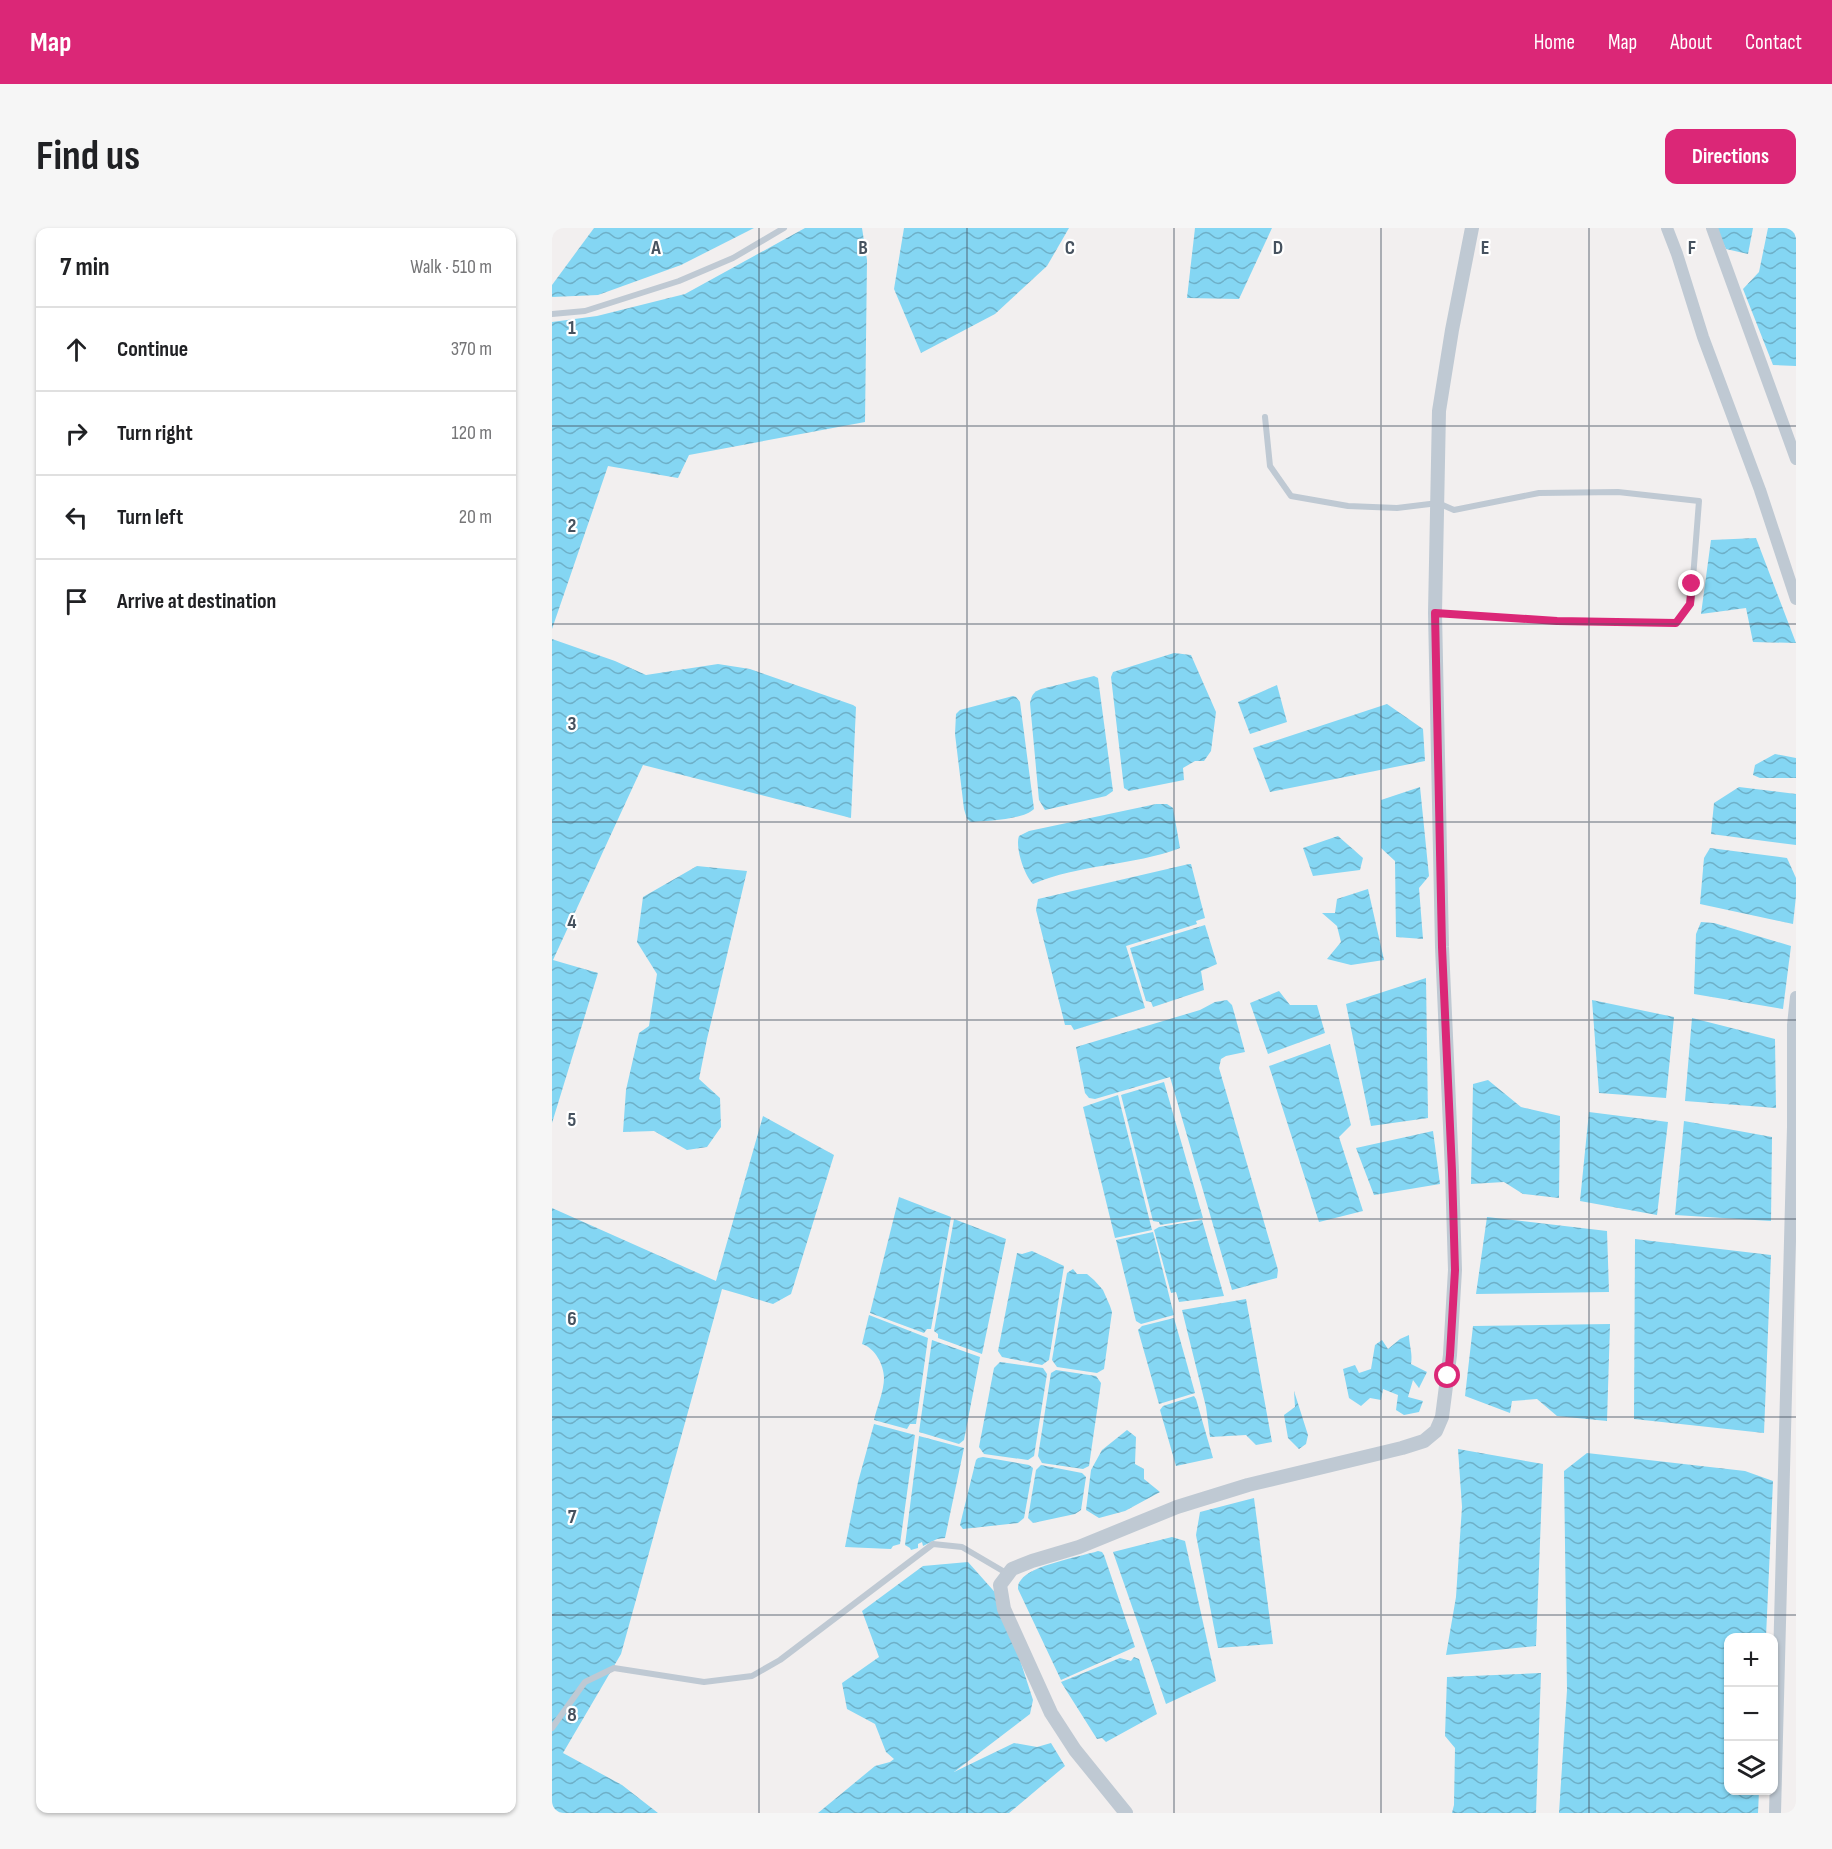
<!DOCTYPE html>
<html lang="en">
<head>
<meta charset="utf-8">
<style>
  :root { --surface:#fff; --page:#f6f6f6; --text:#202124; --muted:#757577; --line:#e0e0e0; --accent:#db2777 }
  body { margin:0; font-family:"Sofia Sans Condensed",sans-serif; background:var(--page); color:var(--text) }
  .controls { position:absolute; right:18px; bottom:18px; display:grid; overflow:hidden; border-radius:12px; box-shadow:0 2px 4px #0004 }
  .controls button { width:54px; height:54px; display:grid; place-items:center; padding:0; border:0; border-bottom:2px solid var(--line); background:var(--surface); color:var(--text); font:30px sans-serif }
  .stop { position:absolute; width:18px; height:18px; margin:-14px; border:4px solid #db2777; border-radius:50%; background:#fff }
  .stop.end { background:#db2777; border-color:#fff; box-shadow:0 2px 6px #0008 }
  .list { margin:0; padding:0; list-style:none }
  h2 { display:flex; justify-content:space-between; align-items:center; height:78px; margin:0; padding:0 24px; font-size:26px }
  h2 small { font-size:20px; font-weight:400; color:var(--muted) }
  .list li { display:grid; grid-template-columns:39px 1fr auto; gap:18px; align-items:center; box-sizing:border-box; height:84px; padding:0 24px; border-top:2px solid var(--line) }
  .list b { display:block; font-size:22px; white-space:nowrap }
  .list em { font-size:20px; font-style:normal; color:var(--muted) }
  .icon { flex:none; width:33px; height:33px; fill:none; stroke:currentColor; stroke-width:2; stroke-linecap:round; stroke-linejoin:round }
  .map { position:relative; flex:none; width:1244px; height:1585px; overflow:hidden; border-radius:12px }
  header { display:flex; align-items:center; gap:36px; box-sizing:border-box; height:84px; padding:0 30px; background:var(--accent); color:#fff }
  header strong { font-size:28px }
  nav { display:flex; gap:33px; margin-inline-start:auto; font-size:21px }
  .intro { display:flex; align-items:center; justify-content:space-between; box-sizing:border-box; height:144px; padding:0 36px }
  h1 { margin:0; font-size:42px }
  .button { padding:15px 27px; border-radius:12px; background:var(--accent); color:#fff; font-size:21px; font-weight:700 }
  main { display:flex; gap:36px; padding:0 36px }
  aside { flex:1; background:var(--surface); border-radius:12px; box-shadow:0 2px 4px #0004 }
  .map>svg:first-child { display:block }
  .water { fill:url(#water-waves) }
  .lines { fill:none; stroke-linecap:round; stroke-linejoin:round }
  .service { stroke:#bfc9d3; stroke-width:6 }
  .minor { stroke:#bfc9d3; stroke-width:12 }
  .tertiary { stroke:#bfc9d3; stroke-width:14 }
  .route { stroke:#db2777; stroke-width:8 }
  .grid { fill:none; stroke:#46525f; stroke-width:1.5; stroke-opacity:0.55 }
  .grid-label { font-size:20px; text-anchor:middle; font-weight:bold; fill:#46525f; stroke:#fff; stroke-width:4.5; stroke-linejoin:round; paint-order:stroke }
</style>
</head>
<body>
<header>
<strong>Map</strong>
<nav><a>Home</a><a>Map</a><a>About</a><a>Contact</a></nav>
</header>
<div class="intro"><h1>Find us</h1><a class="button">Directions</a></div>
<main>
<aside>
<h2>7 min<small>Walk · 510 m</small></h2>
<ul class="list">
<li><svg class="icon" aria-label="ahead" viewBox="0 0 24 24"><path d="M12 20V5M6 11l6-6 6 6"/></svg><div><b>Continue</b></div><em>370 m</em></li>
<li><svg class="icon" aria-label="right" viewBox="0 0 24 24"><path d="M7 20v-9h11M14 6l5 5-5 5"/></svg><div><b>Turn right</b></div><em>120 m</em></li>
<li><svg class="icon" aria-label="left" viewBox="0 0 24 24"><path d="M17 20v-9H6M10 6l-5 5 5 5"/></svg><div><b>Turn left</b></div><em>20 m</em></li>
<li><svg class="icon" aria-label="arrive" viewBox="0 0 24 24"><path d="M6 21V4h12l-3 4 3 4H6"/></svg><div><b>Arrive at destination</b></div></li>
</ul>
</aside>
<div class="map">
<svg width="1244" height="1585" viewBox="0 0 1244 1585">
  <defs>
    <pattern id="water-waves" width="16" height="10" patternUnits="userSpaceOnUse" patternTransform="scale(1.5)"><rect width="16" height="10" fill="#84d6f3"/><path d="M0 5q4-4 8 0t8 0" fill="none" stroke="#6eb0c8"/></pattern>
  </defs>
  <rect width="100%" height="100%" fill="#f2efef"/>
  <g class="water">
    <path d="M42,0h160l-73,37 -83,30 -46,2v-12z"/>
    <path d="M253,0h57l5,32 -2,162 -176,33 -11,23 -70,-12 -56,163v-307l45,-6 88,-22z"/>
    <path d="M352,0h165l-22,38 -52,48 -74,39 -27,-64z"/>
    <path d="M643,0h77l-33,71 -52,-1z"/>
    <path d="M1164,0h37l-5,26 -22,-5z"/>
    <path d="M1216,0h28v138l-23,-1 -30,-76 16,-17z"/>
    <path d="M1204,310l40,105 -43,-1 -7,-34 -45,6 10,-74z"/>
    <path d="M0,411l63,22 31,14 72,-11 32,5 103,36 3,2 -5,111 -208,-53 -90,195 45,13 -46,150z"/>
    <path d="M622,425l17,2 25,57 -5,39 -7,10h-9l-12,7 1,12 -55,11 -5,-3 -13,-111 2,-5z"/>
    <path d="M542,448l4,2 15,113 -7,5 -61,14 -6,-10 -9,-97c2,-8 3,-11 11,-14z"/>
    <path d="M725,457l10,37 -37,12 -12,-32z"/>
    <path d="M461,468l3,1 4,5 14,107c-11,11 -48,12 -63,13l-4,-3 -3,-10 -9,-75 1,-20 4,-4z"/>
    <path d="M835,476l36,25 2,32 -155,31 -17,-44z"/>
    <path d="M1223,526l21,4v20h-36l-7,-3 2,-10z"/>
    <path d="M868,559l9,89 -10,12 4,51 -27,-2 -1,-76 -14,-13v-48z"/>
    <path d="M1187,559l57,7v51l-85,-11 3,-31z"/>
    <path d="M604,576h11l6,4 7,40c-47,18 -101,16 -147,36 -9,-9 -18,-37 -14,-48l10,-5z"/>
    <path d="M786,608l25,22 -3,12 -47,6 -10,-28z"/>
    <path d="M1158,620l77,10 9,20v18l-3,28 -93,-20 4,-46z"/>
    <path d="M637,636h2l14,54 -9,3 1,3 -71,22 19,62 -71,22 -3,-5h-6l-29,-115 2,-11z"/>
    <path d="M145,638l50,5 -40,168 -8,40 21,19 1,29 -14,20 -20,3 -33,-19 -31,1 3,-42 13,-57 10,-7 8,-52 -20,-32 6,-45z"/>
    <path d="M816,661l16,71 -33,5 -24,-6 14,-17 -4,-16 -15,-13h13l2,-14z"/>
    <path d="M1149,694l13,1 77,23 -8,63 -89,-15 2,-60z"/>
    <path d="M653,697l12,39 -16,7 3,19 -51,17 -2,-5 -5,-1 -16,-53z"/>
    <path d="M874,750l2,140 -57,8 -25,-122z"/>
    <path d="M727,763l11,14h27l8,28 -57,21 -18,-51z"/>
    <path d="M675,772l5,5 13,47 -19,4 -5,3 -2,9 59,202 -1,8 -45,12 -62,-213 -75,22 -6,-1 -4,-5 -9,-46 124,-37 15,-8z"/>
    <path d="M1040,772l82,17 -8,81 -67,-5z"/>
    <path d="M1140,790l83,21 1,69 -91,-7z"/>
    <path d="M778,816l21,81 -12,12 24,74 -44,11 -50,-156z"/>
    <path d="M936,852l33,27 39,9 -1,82 -36,-4 -19,-12 -33,2 2,-100z"/>
    <path d="M612,854l39,136 -43,7 -1,-3 -6,-1 -32,-126z"/>
    <path d="M566,867l34,135 -37,8 -32,-131z"/>
    <path d="M1037,884l79,10 -11,93 -77,-14z"/>
    <path d="M211,888l71,39 -43,139 -18,10 -51,-15 -101,365 -58,99 59,32 36,28h-106v-605l164,73z"/>
    <path d="M1132,893l88,16 -1,84 -96,-6z"/>
    <path d="M881,903l7,53 -66,11 -18,-47z"/>
    <path d="M347,969l52,20 -20,112h-4l-3,4 -54,-20z"/>
    <path d="M935,989l120,14 2,61 -133,2z"/>
    <path d="M402,991l52,20 -24,115 -44,-16v-4l-4,-3z"/>
    <path d="M650,992l22,76 -45,6 -3,-10 -5,1 -17,-63 5,-3z"/>
    <path d="M601,1004l21,83 -33,9 -5,-3 -20,-81z"/>
    <path d="M1083,1011l136,16 -7,178 -130,-14z"/>
    <path d="M480,1023l32,15 -15,94 -7,5 -40,-8 -4,-6 19,-98 5,1z"/>
    <path d="M521,1041l4,5h10l7,6 9,10 7,16 2,6 -8,57 -7,4 -40,-6 -5,-7 15,-87z"/>
    <path d="M694,1071l26,143 -16,3 -10,-10 -36,2 -4,-30 -24,-97z"/>
    <path d="M317,1087l59,23 -12,86h-6l-3,5 -33,-9c3,-13 10,-29 10,-42 0,-13 -9,-30 -22,-34z"/>
    <path d="M622,1090l21,75 -36,11 -21,-74 4,-4z"/>
    <path d="M1058,1096l-3,97 -50,-5 -20,-17 -25,2 -2,12 -45,-17 8,-70z"/>
    <path d="M857,1107c0,10 4,19 2,29l16,8 -8,16 -6,-8 -5,17 15,4 -4,11 -15,3 -8,-5 2,-15 -15,-6 -2,11 -11,-2 -9,8 -12,-8 -6,-29 12,-4 4,8 12,-4 4,-24 7,-5 6,9 12,-10z"/>
    <path d="M380,1112l48,17 -16,83 -5,4 -40,-12z"/>
    <path d="M448,1134l43,6 4,6 -13,82 -6,4 -44,-6 -5,-7 15,-79z"/>
    <path d="M504,1142l40,6 5,7 -12,83 -6,3 -41,-6 -4,-7 13,-83z"/>
    <path d="M742,1163l14,44 -2,9 -7,5 -11,-11 -4,-23 11,-8z"/>
    <path d="M642,1168l2,3 17,59 -37,8 -16,-56 3,-4z"/>
    <path d="M322,1196l41,11 -15,109 -7,2 -2,3 -46,-2 13,-65z"/>
    <path d="M575,1202l9,7 -1,27 9,5v10l16,13 -35,19 -26,7 -13,-8 5,-40 11,-20z"/>
    <path d="M367,1208l45,12 -19,90 -8,1 -14,7 -1,-4 -4,2v4l-7,2 -1,-2 -5,-3z"/>
    <path d="M906,1221l85,15 -7,182 -90,9 10,-58 6,-90z"/>
    <path d="M1035,1225l158,18 28,10 -7,156 -38,1v152l31,1 -1,22h-199l8,-123 -3,-219z"/>
    <path d="M431,1229l46,8 4,3 -9,50 -6,5 -55,6 -3,-4 16,-65 2,-2z"/>
    <path d="M489,1237l41,8 4,4 -5,33 -6,4 -42,9 -5,-5 8,-48z"/>
    <path d="M702,1270l19,146 -55,4 -22,-113 4,-23z"/>
    <path d="M620,1309l13,4 31,140 -50,23 -53,-152z"/>
    <path d="M546,1323l4,1 2,3 31,92 -74,33 -43,-91c0,-3 0,-6 3,-9 10,-15 59,-23 77,-29z"/>
    <path d="M416,1334l32,36 33,102 -3,14 -76,58 60,-29 23,4 14,-4 14,23 -56,47h-191l57,-47 15,-4 4,-3 -8,-7 -11,-28 -28,-15 -5,-26 37,-26 -17,-46 61,-45z"/>
    <path d="M582,1429l5,2 18,55 -51,28 -4,-4 -5,1 -36,-57 59,-24 11,3z"/>
    <path d="M989,1445l-5,140h-84l2,-8 1,-57 -10,-12 2,-59z"/>
  </g>
  <g class="lines">
    <g class="service">
      <path d="M0,86l33,-3 94,-30 54,-23 51,-30"/>
      <path d="M713,189l5,49 21,30 57,10 49,2 41,-5 16,7 85,-17 79,-1 81,9 -8,103 -15,19 -119,-2 -121,-8"/>
      <path d="M0,1500l33,-46 29,-14 90,14 48,-6 28,-16 153,-116 29,3 46,27"/>
    </g>
    <g class="minor">
      <path d="M1115,0l10,26 26,83 57,153 36,109"/>
      <path d="M1160,0l84,231"/>
      <path d="M1223,1585l18,-686v-102l3,-28"/>
    </g>
    <path class="tertiary" d="M574,1585l-51,-63 -24,-37 -47,-104 -4,-24 12,-16 20,-8 47,-14 98,-40 71,-22 154,-37 22,-7 12,-10 6,-14 8,-62 5,-85 -3,-99 -10,-224 -7,-334 4,-202 13,-81 20,-102"/>
  </g>
  <g class="lines">
    <path class="route" d="M896,1148l2,-21 5,-85 -3,-99 -10,-224 -7,-334 122,8 119,2 14,-19 2,-20"/>
  </g>
  <path class="grid" d="M207,0v1585M415,0v1585M622,0v1585M829,0v1585M1037,0v1585M0,198h1244M0,396h1244M0,594h1244M0,792h1244M0,991h1244M0,1189h1244M0,1387h1244"/>
  <g class="grid-label">
    <text x="104" y="26">A</text>
    <text x="311" y="26">B</text>
    <text x="518" y="26">C</text>
    <text x="726" y="26">D</text>
    <text x="933" y="26">E</text>
    <text x="1140" y="26">F</text>
    <text x="20" y="106">1</text>
    <text x="20" y="304">2</text>
    <text x="20" y="502">3</text>
    <text x="20" y="700">4</text>
    <text x="20" y="898">5</text>
    <text x="20" y="1097">6</text>
    <text x="20" y="1295">7</text>
    <text x="20" y="1493">8</text>
  </g>
</svg>
<div class="controls">
<button>+</button>
<button>−</button>
<button><svg class="icon" aria-label="layers" viewBox="0 0 24 24"><path d="M12 4l9 5-9 5-9-5zM3 14l9 5 9-5"/></svg></button>
</div>
<div class="stop" style="left:896px;top:1148px"></div>
<div class="stop end" style="left:1140px;top:356px"></div>
</div>
</main>
</body>
</html>
